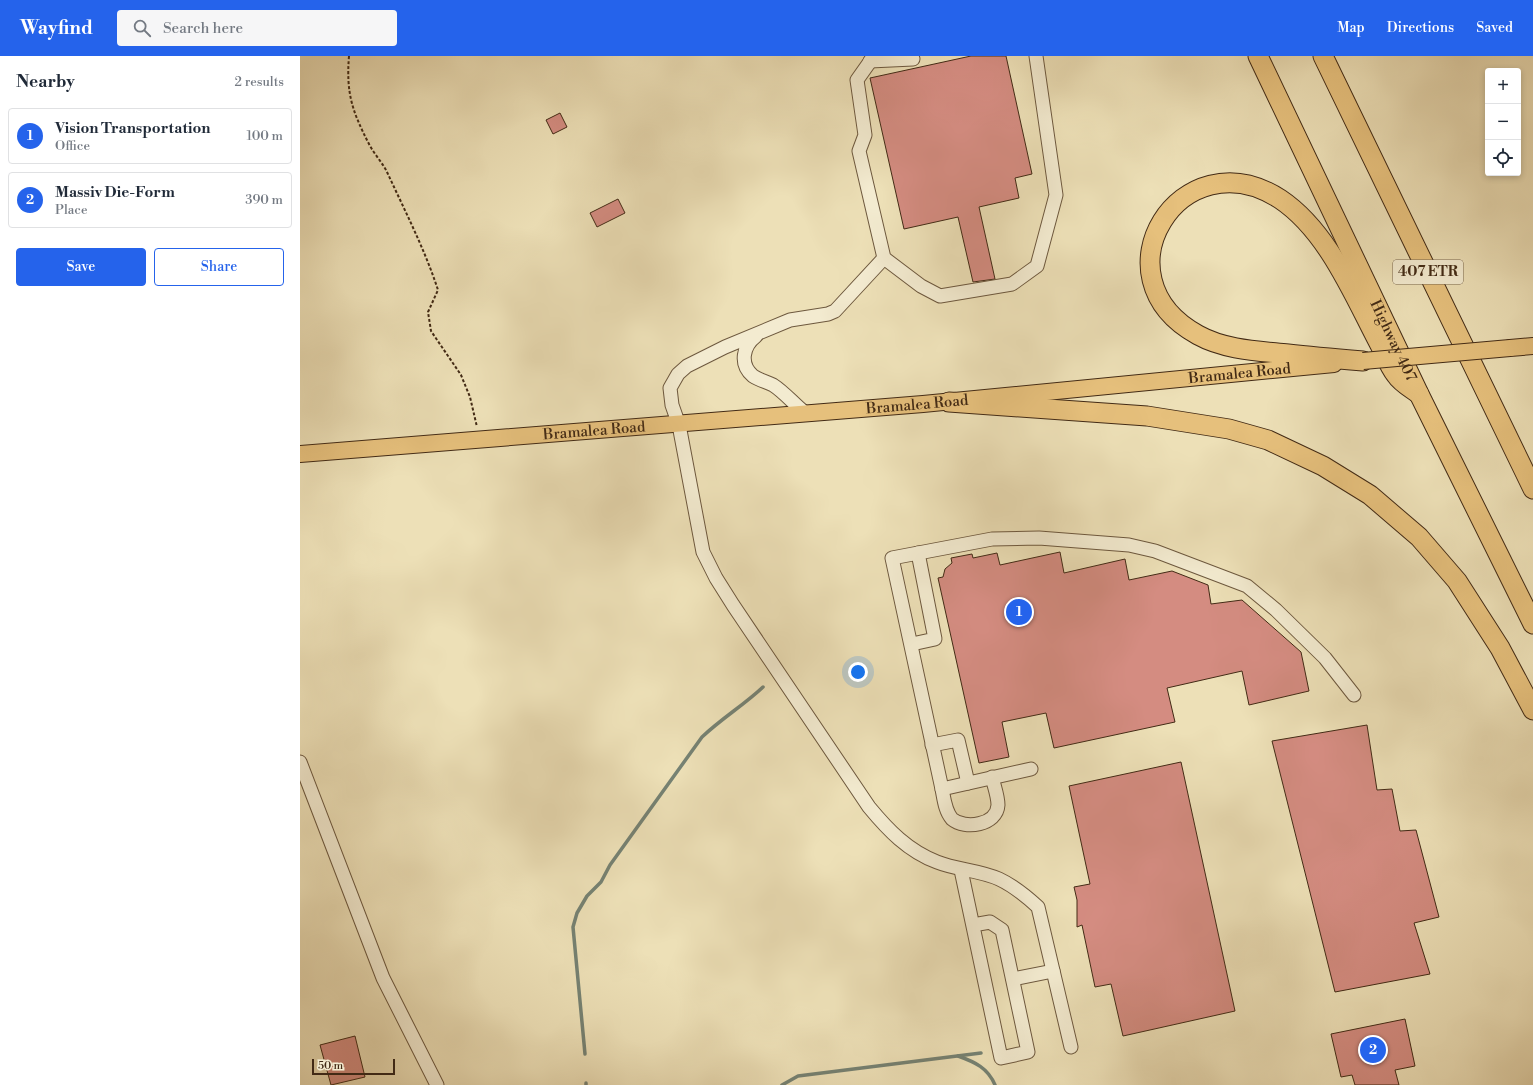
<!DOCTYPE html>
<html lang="en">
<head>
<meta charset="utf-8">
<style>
  :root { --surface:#fff; --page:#f6f6f7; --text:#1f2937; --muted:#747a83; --line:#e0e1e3; --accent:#2563eb }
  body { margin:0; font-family:"Libre Bodoni",serif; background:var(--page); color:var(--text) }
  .controls { position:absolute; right:12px; top:12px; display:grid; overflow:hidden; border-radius:4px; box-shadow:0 2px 6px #0003 }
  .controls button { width:36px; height:36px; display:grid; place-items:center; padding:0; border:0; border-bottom:1px solid var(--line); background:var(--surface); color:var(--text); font:20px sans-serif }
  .scale { position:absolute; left:12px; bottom:10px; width:83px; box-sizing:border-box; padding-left:4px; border:2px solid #422a15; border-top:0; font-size:11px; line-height:14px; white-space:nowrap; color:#422a15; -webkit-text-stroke:3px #f3ebd0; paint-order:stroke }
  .you { position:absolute; left:558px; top:616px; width:14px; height:14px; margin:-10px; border:3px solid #fff; border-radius:50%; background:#1a73e8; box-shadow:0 0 0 6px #1a73e833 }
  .badge { display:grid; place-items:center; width:26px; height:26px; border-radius:50%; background:var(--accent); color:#fff; font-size:13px; font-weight:700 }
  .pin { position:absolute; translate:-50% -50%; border:2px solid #fff; box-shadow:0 1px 4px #0006 }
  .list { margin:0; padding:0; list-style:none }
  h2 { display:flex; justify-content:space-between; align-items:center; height:52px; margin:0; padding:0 16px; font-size:17px }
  h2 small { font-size:13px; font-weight:400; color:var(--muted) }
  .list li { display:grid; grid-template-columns:26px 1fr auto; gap:12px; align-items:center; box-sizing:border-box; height:56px; margin:0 8px 8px; padding:0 8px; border:1px solid var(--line); border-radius:4px }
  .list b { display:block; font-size:15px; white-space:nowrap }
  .list p { margin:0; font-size:13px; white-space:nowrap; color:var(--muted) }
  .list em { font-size:13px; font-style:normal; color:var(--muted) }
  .actions { display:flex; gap:8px; padding:12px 16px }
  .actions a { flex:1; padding:9px 0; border:1px solid var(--accent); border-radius:4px; text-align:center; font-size:14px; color:var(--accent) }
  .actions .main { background:var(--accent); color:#fff }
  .icon { flex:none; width:22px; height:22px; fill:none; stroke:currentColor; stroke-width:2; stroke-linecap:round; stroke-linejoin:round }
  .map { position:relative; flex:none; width:1233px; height:1029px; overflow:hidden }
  header { display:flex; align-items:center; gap:24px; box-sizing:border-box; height:56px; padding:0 20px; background:var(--accent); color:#fff }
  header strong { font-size:19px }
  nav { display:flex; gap:22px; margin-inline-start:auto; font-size:14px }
  .search { width:280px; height:36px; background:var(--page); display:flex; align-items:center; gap:10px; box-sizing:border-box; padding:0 14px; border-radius:4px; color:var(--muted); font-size:15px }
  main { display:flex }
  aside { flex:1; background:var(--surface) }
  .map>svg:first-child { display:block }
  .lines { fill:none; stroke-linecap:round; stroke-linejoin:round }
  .stream { stroke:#768273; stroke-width:3.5 }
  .building { fill:#d48c81; stroke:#422a15 }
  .minor-casing { stroke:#6d583e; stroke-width:15 }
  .major-casing { stroke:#422a15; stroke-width:18 }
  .highway-casing { stroke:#422a15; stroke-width:21 }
  .path { stroke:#422a15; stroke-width:2; stroke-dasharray:3 2; stroke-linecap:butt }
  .minor { stroke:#f3ebd0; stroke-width:13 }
  .major { stroke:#e6c07c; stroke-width:16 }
  .highway { stroke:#e6c07c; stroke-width:19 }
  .major-bridge-casing { stroke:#422a15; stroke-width:18; stroke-linecap:butt }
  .major-bridge { stroke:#e6c07c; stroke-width:16 }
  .labels { text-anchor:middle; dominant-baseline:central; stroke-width:4; stroke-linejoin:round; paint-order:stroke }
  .shield { fill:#f3ebd0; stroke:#77644d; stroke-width:1 }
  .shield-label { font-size:14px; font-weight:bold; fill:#422a15 }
  .street-label { font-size:15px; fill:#422a15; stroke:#f3ebd0 }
</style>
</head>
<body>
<header>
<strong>Wayfind</strong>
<div class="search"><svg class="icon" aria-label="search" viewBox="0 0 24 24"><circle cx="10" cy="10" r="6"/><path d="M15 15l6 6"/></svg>Search here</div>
<nav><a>Map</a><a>Directions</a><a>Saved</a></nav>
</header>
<main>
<aside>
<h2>Nearby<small>2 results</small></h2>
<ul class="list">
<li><span class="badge">1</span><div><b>Vision Transportation</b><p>Office</p></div><em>100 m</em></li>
<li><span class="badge">2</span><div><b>Massiv Die-Form</b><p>Place</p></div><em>390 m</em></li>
</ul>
<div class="actions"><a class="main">Save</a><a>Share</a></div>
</aside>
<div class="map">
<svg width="1233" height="1029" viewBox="0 0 1233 1029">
  <rect width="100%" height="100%" fill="#ede0b7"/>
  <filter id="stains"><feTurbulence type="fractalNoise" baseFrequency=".005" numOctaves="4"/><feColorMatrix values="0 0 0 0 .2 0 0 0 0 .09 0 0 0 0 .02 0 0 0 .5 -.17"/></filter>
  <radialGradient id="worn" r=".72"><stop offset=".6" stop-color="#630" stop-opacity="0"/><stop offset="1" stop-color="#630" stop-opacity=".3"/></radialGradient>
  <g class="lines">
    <g class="stream">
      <path d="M285,998l-12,-127 4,-14 10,-17 14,-14 9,-17 92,-128c20,-19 42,-32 61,-50"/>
      <path d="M658,1000c17,6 30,12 37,29"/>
      <path d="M286,1027v2"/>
      <path d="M482,1029l16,-9 183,-23"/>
    </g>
  </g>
  <g class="building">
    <path d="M671,0h35l26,118 -17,4 4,20 -40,9 16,72 -22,3 -15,-65 -54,12 -34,-151z"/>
    <path d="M260,57l7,14 -14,7 -7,-14z"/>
    <path d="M318,143l7,14 -28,14 -7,-14z"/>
    <path d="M760,496l4,21 61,-14 4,21 43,-9 36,14 3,19 31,-4 59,52 8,39 -60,14 -7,-34 -75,17 8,34 -121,26 -8,-35 -44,9 7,35 -30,6 -41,-185 5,-1 2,-8 7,-6 -1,-5 21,-4 1,4 24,-5 3,12z"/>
    <path d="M1067,669l10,65 15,-1 8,42 16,-1 23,87 -25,6 16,51 -95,18 -63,-251z"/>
    <path d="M881,706l54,249 -112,25 -12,-52 -16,3 -13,-62 -5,2v-27l-3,-13 16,-3 -21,-98z"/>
    <path d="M1105,963l10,47 -20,4 4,15h-44l-3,-10 -11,2 -10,-43z"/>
    <path d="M55,980l10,41 -34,8 -11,-40z"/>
  </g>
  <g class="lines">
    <defs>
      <g id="minor">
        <path d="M574,0l-17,24 8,55 -6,16 25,107 37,28 19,10 72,-12 25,-18 19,-71 -20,-139"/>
        <path d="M570,5l43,-2"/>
        <path d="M584,202l-49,53 -7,3 -38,6 -65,27 -38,19 -9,8 -8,14 2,17 7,20 24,127 13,26 17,27 136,202c19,23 39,44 68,55 20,8 42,8 62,17 15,7 27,17 39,28l33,140"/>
        <path d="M456,280c-13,10 -17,28 -3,40 6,4 14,6 20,9 11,7 21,19 31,27"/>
        <path d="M612,588l23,-5 -17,-86"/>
        <path d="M632,689l26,-5 10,43"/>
        <path d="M0,706l83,216 54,107"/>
        <path d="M731,713l-89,20 -50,-231 100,-19 47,-1 90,7 26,6 92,35 29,24 49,48 29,37"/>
        <path d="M642,733c2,10 3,22 10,30 13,11 45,6 46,-14 0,-9 -4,-19 -6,-28"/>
        <path d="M661,814l40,188 27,-6 -26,-122 -12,-8 -17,3"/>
        <path d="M713,923l40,-8"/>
      </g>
      <g id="major">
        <path d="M1210,292l23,-2"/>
        <path id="s1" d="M0,398l623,-50 411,-40"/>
      </g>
      <g id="highway">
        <path id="s2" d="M958,0l161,338 114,230"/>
        <path d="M1023,0l210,433"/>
        <path d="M1063,305c-25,-2 -50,-4 -75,-7 -29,-3 -63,-4 -90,-19 -106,-58 -17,-200 82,-136 48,32 74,97 100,146 5,10 9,21 16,30 5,8 16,14 23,19"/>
        <path d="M649,346l198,14 82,13 39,11 55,26 47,29 49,42 38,44 43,67 33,62"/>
      </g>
    </defs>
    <use href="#minor" class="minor-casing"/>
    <use href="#major" class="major-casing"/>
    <use href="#highway" class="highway-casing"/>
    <path class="path" d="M49,0c-3,37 3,55 20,88 5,10 13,18 18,28 18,39 38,78 51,118l-10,22 3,19 30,44 9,22 7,30"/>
    <use href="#minor" class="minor"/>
    <use href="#major" class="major"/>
    <use href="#highway" class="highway"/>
    <defs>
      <path id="major-bridge" d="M1063,305l147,-13"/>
    </defs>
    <use href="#major-bridge" class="major-bridge-casing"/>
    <use href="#major-bridge" class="major-bridge"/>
  </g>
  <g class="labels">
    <rect class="shield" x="1093" y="204" width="70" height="24" rx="3"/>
    <g class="shield-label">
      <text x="1128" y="216">407 ETR</text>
    </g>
    <g class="street-label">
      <text stroke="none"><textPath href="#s2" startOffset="315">Highway 407</textPath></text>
      <text stroke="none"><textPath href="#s1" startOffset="943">Bramalea Road</textPath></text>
      <text stroke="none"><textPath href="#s1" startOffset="619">Bramalea Road</textPath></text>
      <text stroke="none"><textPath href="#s1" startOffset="295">Bramalea Road</textPath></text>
    </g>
  </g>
  <rect width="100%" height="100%" filter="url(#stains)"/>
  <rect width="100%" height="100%" fill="url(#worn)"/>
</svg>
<div class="controls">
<button>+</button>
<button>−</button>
<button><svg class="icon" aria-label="locate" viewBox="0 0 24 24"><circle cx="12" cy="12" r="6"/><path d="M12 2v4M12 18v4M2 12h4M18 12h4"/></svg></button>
</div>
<div class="scale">50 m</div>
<div class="you"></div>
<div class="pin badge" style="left:719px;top:556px">1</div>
<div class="pin badge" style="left:1073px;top:994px">2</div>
</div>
</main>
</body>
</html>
